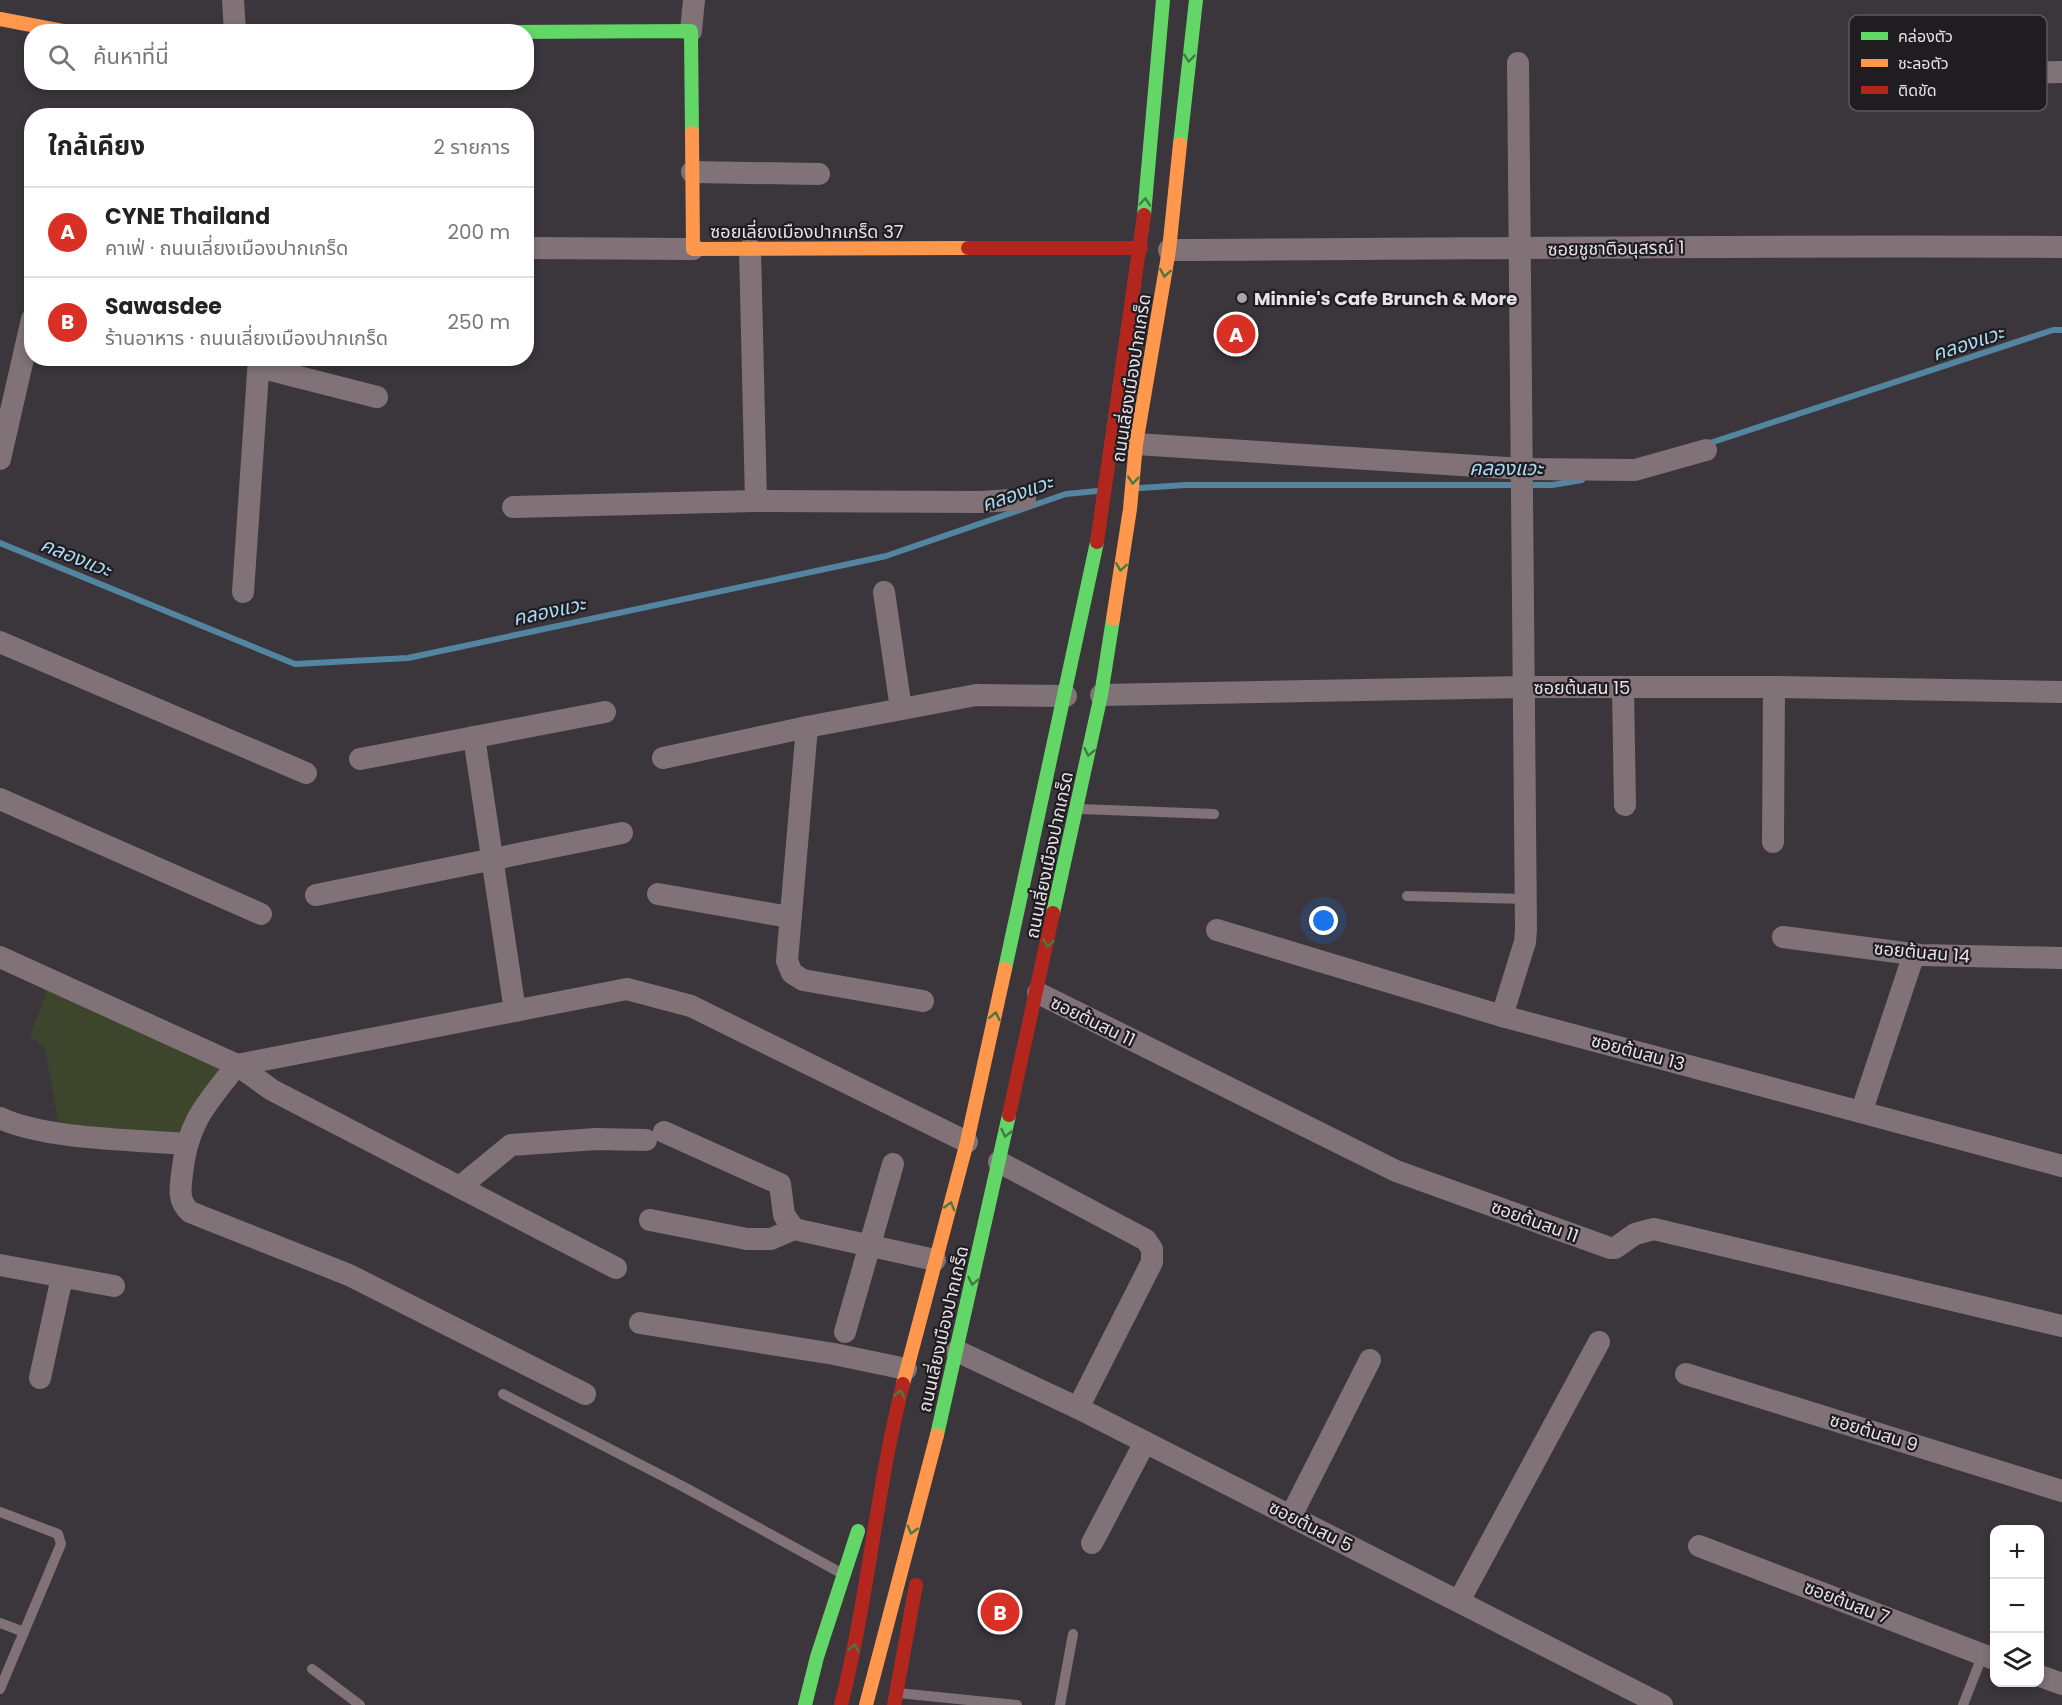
<!DOCTYPE html>
<html lang="th">
<head>
<meta charset="utf-8">
<style>
  :root { --surface:#fff; --page:#f2f2f2; --text:#222; --muted:#767676; --line:#e0e0e0; --accent:#d93025 }
  body { margin:0; font-family:Poppins,"Noto Sans Thai",sans-serif; background:var(--page); color:var(--text) }
  .controls { position:absolute; right:18px; bottom:18px; display:grid; overflow:hidden; border-radius:12px; box-shadow:0 3px 9px #0003 }
  .controls button { width:54px; height:54px; display:grid; place-items:center; padding:0; border:0; border-bottom:2px solid var(--line); background:var(--surface); color:var(--text); font:30px sans-serif }
  .you { position:absolute; left:1324px; top:921px; width:21px; height:21px; margin:-15px; border:4px solid #fff; border-radius:50%; background:#1a73e8; box-shadow:0 0 0 9px #1a73e833 }
  .badge { display:grid; place-items:center; width:39px; height:39px; border-radius:50%; background:var(--accent); color:#fff; font-size:20px; font-weight:700 }
  .pin { position:absolute; translate:-50% -50%; border:3px solid #fff; box-shadow:0 2px 6px #0006 }
  .list { margin:0; padding:0; list-style:none }
  h2 { display:flex; justify-content:space-between; align-items:center; height:78px; margin:0; padding:0 24px; font-size:26px }
  h2 small { font-size:20px; font-weight:400; color:var(--muted) }
  .list li { display:grid; grid-template-columns:39px 1fr auto; gap:18px; align-items:center; box-sizing:border-box; height:90px; padding:0 24px; border-top:2px solid var(--line) }
  .list b { display:block; font-size:22px; white-space:nowrap }
  .list p { margin:0; font-size:20px; white-space:nowrap; color:var(--muted) }
  .list em { font-size:20px; font-style:normal; color:var(--muted) }
  .icon { flex:none; width:33px; height:33px; fill:none; stroke:currentColor; stroke-width:2; stroke-linecap:round; stroke-linejoin:round }
  .map { position:relative; flex:none; width:2062px; height:1705px; overflow:hidden }
  .search { position:absolute; background:var(--surface); box-shadow:0 3px 9px #0003; left:24px; top:24px; width:510px; height:66px; display:flex; align-items:center; gap:15px; box-sizing:border-box; padding:0 21px; border-radius:24px; color:var(--muted); font-size:22px }
  .panel { position:absolute; background:var(--surface); box-shadow:0 3px 9px #0003; left:24px; top:108px; width:510px; height:258px; border-radius:24px }
  .map>svg:first-child { display:block }
  .green { fill:#3d462d }
  .lines { fill:none; stroke-linecap:round; stroke-linejoin:round }
  .stream { stroke:#5385a0; stroke-width:6 }
  .lane { stroke:#807276; stroke-width:10 }
  .street { stroke:#807276; stroke-width:22 }
  .fast { stroke:#63d668; stroke-width:14 }
  .slow { stroke:#ff974d; stroke-width:14 }
  .jam { stroke:#b3261e; stroke-width:14 }
  .oneway { stroke:#427a44 }
  .poi-dot { fill:#aaa6ac; stroke:#201d21; stroke-width:2 }
  .labels { text-anchor:middle; dominant-baseline:central; stroke-width:4.5; stroke-linejoin:round; paint-order:stroke }
  .street-label { font-size:18px; fill:#e7e2e9; stroke:#201d21 }
  .poi-label { font-size:18px; font-weight:bold; fill:#e7e2e9; stroke:#201d21; text-anchor:start }
  .water-label { font-size:20px; font-style:italic; fill:#aadbf5; stroke:#201d21 }
  .key { fill:#201d21; stroke:#5c585d; stroke-width:1.5 }
  .key-label { font-size:16px; fill:#e7e2e9 }
</style>
</head>
<body>
<div class="map">
<svg width="2062" height="1705" viewBox="0 0 2062 1705">
  <rect width="100%" height="100%" fill="#3a363c"/>
  <path class="green" d="M51,980l186,85 -52,79 -125,-11 -15,-85 -15,-12z"/>
  <g class="lines">
    <g class="stream">
      <path d="M1707,444l346,-114h9"/>
      <path d="M1527,485h25l30,-5"/>
      <path d="M1140,488l45,-3h332"/>
      <path d="M0,543l295,121 113,-6 478,-102 180,-62 31,-3"/>
    </g>
    <g class="lane">
      <path d="M1080,809l134,5"/>
      <path d="M1407,896l119,3"/>
      <path d="M503,1394l181,93 157,86"/>
      <path d="M0,1512l58,22 3,10 -61,145"/>
      <path d="M0,1623l24,9"/>
      <path d="M312,1669l48,36"/>
      <path d="M898,1693l119,12"/>
      <path d="M1060,1705l13,-71"/>
      <path d="M1963,1705l20,-51"/>
    </g>
    <g class="street">
      <path d="M233,0l2,32"/>
      <path d="M691,31l3,-31"/>
      <path d="M1869,77l193,-5"/>
      <path d="M692,172l127,2"/>
      <path d="M526,248l167,1"/>
      <path d="M750,249l6,252"/>
      <path d="M1169,250c298,-1 595,-5 893,-3"/>
      <path d="M259,367l118,30"/>
      <path d="M1136,444l387,25 112,1 71,-20"/>
      <path d="M0,459l32,-140"/>
      <path d="M513,507l243,-6 224,1 45,-3"/>
      <path d="M243,592l16,-234"/>
      <path d="M884,592l17,117"/>
      <path d="M0,642l306,131"/>
      <path d="M1623,687l2,118"/>
      <path d="M1101,695l422,-8h251l288,5"/>
      <path d="M474,737l41,274"/>
      <path d="M663,758l144,-31"/>
      <path d="M360,759l245,-47"/>
      <path d="M0,799l261,115"/>
      <path d="M1773,842l1,-155"/>
      <path d="M658,894l131,23"/>
      <path d="M316,895l306,-62"/>
      <path d="M1217,930l285,86 560,150"/>
      <path d="M1783,937l137,18 142,3"/>
      <path d="M0,957l237,108 35,25 344,178"/>
      <path d="M1038,993l358,178 214,77h5l20,-14 19,-5 408,97"/>
      <path d="M923,1001l-120,-21 -11,-7 -5,-12 20,-234 169,-32 90,1"/>
      <path d="M1502,1016l23,-74 1,-13 -8,-866"/>
      <path d="M1862,1110l52,-156"/>
      <path d="M0,1118c43,21 135,22 185,26"/>
      <path d="M664,1132l116,52 4,31 10,14"/>
      <path d="M999,1162l147,78 6,9v13l-74,146"/>
      <path d="M461,1186l50,-41 85,-6 50,1"/>
      <path d="M650,1220l97,19h24l23,-10 141,31"/>
      <path d="M0,1265l114,21"/>
      <path d="M640,1323l194,31 72,15"/>
      <path d="M845,1332l48,-168"/>
      <path d="M957,1351l121,57 584,297"/>
      <path d="M1686,1374l376,117"/>
      <path d="M40,1378l22,-101"/>
      <path d="M585,1394l-236,-119 -159,-63c-12,-11 -10,-22 -8,-38 5,-51 24,-70 55,-109l390,-76 64,17 276,136"/>
      <path d="M1291,1516l79,-156"/>
      <path d="M1092,1543l53,-101"/>
      <path d="M1699,1546l295,113"/>
      <path d="M1459,1601l140,-259"/>
      <path d="M2040,1676l22,8"/>
    </g>
    <g class="fast">
      <path d="M510,32l181,-1 1,102"/>
      <path d="M1180,144l16,-144"/>
      <path d="M1144,215l19,-215"/>
      <path d="M1053,913l48,-218 12,-76"/>
      <path d="M1005,969l92,-427"/>
      <path d="M937,1435l72,-320"/>
      <path d="M805,1705l12,-48 41,-126"/>
    </g>
    <g class="slow">
      <path d="M0,19l68,13"/>
      <path d="M692,133l1,116 275,-1"/>
      <path d="M1113,619l17,-110 6,-65 33,-194 11,-106"/>
      <path d="M903,1384l64,-242 38,-173"/>
      <path d="M866,1705l71,-270"/>
    </g>
    <g class="jam">
      <path d="M968,248h173"/>
      <path d="M1097,542l47,-327"/>
      <path d="M1009,1115l44,-202"/>
      <path d="M841,1705c27,-106 35,-215 62,-321"/>
      <path d="M894,1705l22,-120"/>
    </g>
  </g>
  <defs><path id="oneway-chevron" d="M-2-3.5L2.5 0L-2 3.5" fill="none" stroke-width="1.6" stroke-linecap="round" stroke-linejoin="round" transform="scale(1.5)"/></defs>
  <g class="oneway">
    <use href="#oneway-chevron" transform="translate(1189 58) rotate(96)"/>
    <use href="#oneway-chevron" transform="translate(1145 202) rotate(-85)"/>
    <use href="#oneway-chevron" transform="translate(1165 273) rotate(100)"/>
    <use href="#oneway-chevron" transform="translate(1133 480) rotate(96)"/>
    <use href="#oneway-chevron" transform="translate(1121 567) rotate(99)"/>
    <use href="#oneway-chevron" transform="translate(1089 752) rotate(102)"/>
    <use href="#oneway-chevron" transform="translate(1048 943) rotate(102)"/>
    <use href="#oneway-chevron" transform="translate(995 1016) rotate(-78)"/>
    <use href="#oneway-chevron" transform="translate(1006 1133) rotate(103)"/>
    <use href="#oneway-chevron" transform="translate(950 1206) rotate(-75)"/>
    <use href="#oneway-chevron" transform="translate(973 1281) rotate(103)"/>
    <use href="#oneway-chevron" transform="translate(900 1394) rotate(-77)"/>
    <use href="#oneway-chevron" transform="translate(912 1530) rotate(105)"/>
    <use href="#oneway-chevron" transform="translate(854 1648) rotate(-80)"/>
  </g>
  <circle class="poi-dot" cx="1242" cy="298" r="6"/>
  <g class="labels">
    <g class="street-label">
      <text x="807" y="231">ซอยเลี่ยงเมืองปากเกร็ด 37</text>
      <text transform="translate(1616 248) rotate(-1)">ซอยชูชาติอนุสรณ์ 1</text>
      <text transform="translate(1131 378) rotate(-81)">ถนนเลี่ยงเมืองปากเกร็ด</text>
      <text x="1582" y="687">ซอยต้นสน 15</text>
      <text transform="translate(1049 855) rotate(-78)">ถนนเลี่ยงเมืองปากเกร็ด</text>
      <text transform="translate(1922 952) rotate(5)">ซอยต้นสน 14</text>
      <text transform="translate(1093 1021) rotate(26)">ซอยต้นสน 11</text>
      <text transform="translate(1638 1052) rotate(15)">ซอยต้นสน 13</text>
      <text transform="translate(1535 1221) rotate(20)">ซอยต้นสน 11</text>
      <text transform="translate(943 1329) rotate(-77)">ถนนเลี่ยงเมืองปากเกร็ด</text>
      <text transform="translate(1874 1432) rotate(17)">ซอยต้นสน 9</text>
      <text transform="translate(1311 1526) rotate(27)">ซอยต้นสน 5</text>
      <text transform="translate(1847 1602) rotate(21)">ซอยต้นสน 7</text>
    </g>
    <g class="poi-label">
      <text x="1254" y="298">Minnie's Cafe Brunch &amp; More</text>
    </g>
    <g class="water-label">
      <text transform="translate(1968 343) rotate(-18)">คลองแวะ</text>
      <text x="1506" y="468">คลองแวะ</text>
      <text transform="translate(1017 493) rotate(-19)">คลองแวะ</text>
      <text transform="translate(76 557) rotate(22)">คลองแวะ</text>
      <text transform="translate(549 611) rotate(-12)">คลองแวะ</text>
    </g>
  </g>
  <rect x="1849" y="15" width="198" height="96" rx="9" class="key"/>
  <rect x="1861" y="32" width="27" height="8" fill="#63d668"/>
  <rect x="1861" y="59" width="27" height="8" fill="#ff974d"/>
  <rect x="1861" y="86" width="27" height="8" fill="#b3261e"/>
  <g class="key-label">
    <text x="1898" y="42">คล่องตัว</text>
    <text x="1898" y="69">ชะลอตัว</text>
    <text x="1898" y="96">ติดขัด</text>
  </g>
</svg>
<div class="controls">
<button>+</button>
<button>−</button>
<button><svg class="icon" aria-label="layers" viewBox="0 0 24 24"><path d="M12 4l9 5-9 5-9-5zM3 14l9 5 9-5"/></svg></button>
</div>
<div class="you"></div>
<div class="pin badge" style="left:1236px;top:334px">A</div>
<div class="pin badge" style="left:1000px;top:1612px">B</div>
<div class="search"><svg class="icon" aria-label="search" viewBox="0 0 24 24"><circle cx="10" cy="10" r="6"/><path d="M15 15l6 6"/></svg>ค้นหาที่นี่</div>
<section class="panel">
<h2>ใกล้เคียง<small>2 รายการ</small></h2>
<ul class="list">
<li><span class="badge">A</span><div><b>CYNE Thailand</b><p>คาเฟ่ · ถนนเลี่ยงเมืองปากเกร็ด</p></div><em>200 m</em></li>
<li><span class="badge">B</span><div><b>Sawasdee</b><p>ร้านอาหาร · ถนนเลี่ยงเมืองปากเกร็ด</p></div><em>250 m</em></li>
</ul>
</section>
</div>
</body>
</html>
